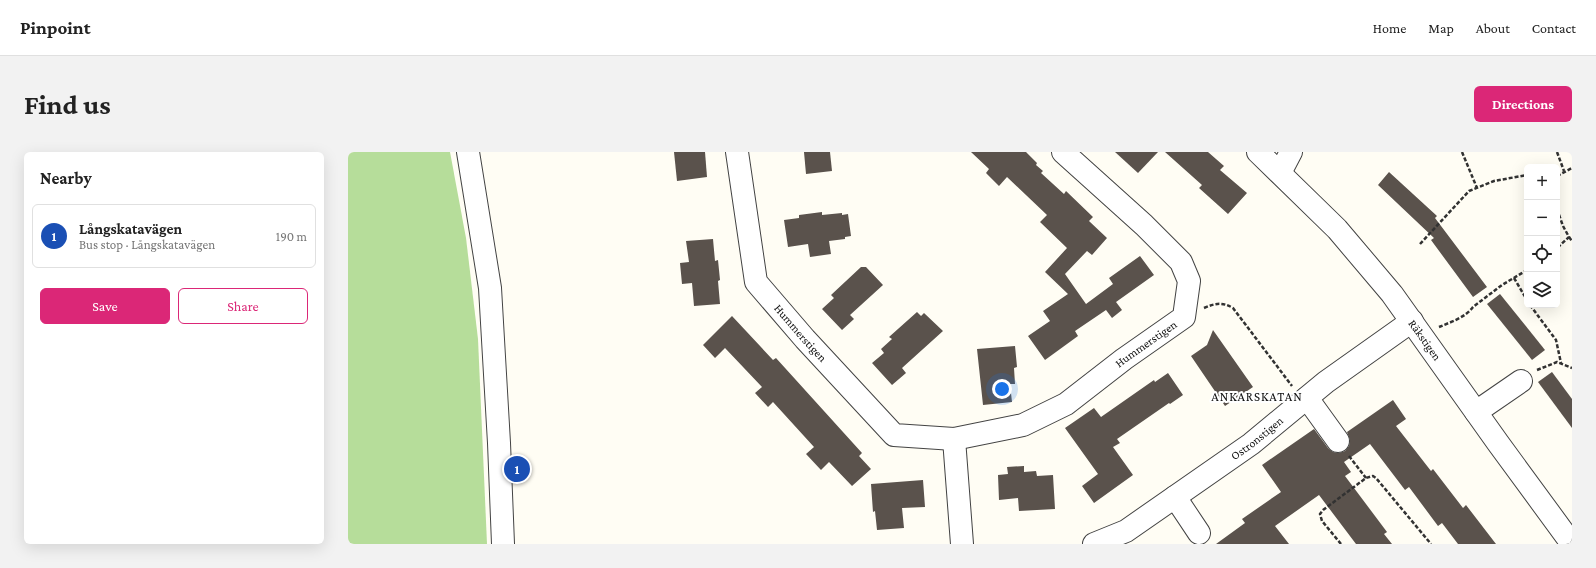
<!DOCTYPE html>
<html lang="en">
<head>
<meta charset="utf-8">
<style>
  :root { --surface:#fff; --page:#f2f2f2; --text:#222; --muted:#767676; --line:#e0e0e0; --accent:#db2777 }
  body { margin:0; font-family:"Crimson Pro",serif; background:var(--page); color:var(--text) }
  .controls { position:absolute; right:12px; top:12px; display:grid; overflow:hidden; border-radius:6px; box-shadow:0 4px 16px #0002 }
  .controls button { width:36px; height:36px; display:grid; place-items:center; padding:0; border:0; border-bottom:1px solid var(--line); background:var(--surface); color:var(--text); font:20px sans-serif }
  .you { position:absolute; left:654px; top:237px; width:14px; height:14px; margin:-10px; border:3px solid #fff; border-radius:50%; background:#1a73e8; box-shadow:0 0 0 6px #1a73e833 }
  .badge { display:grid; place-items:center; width:26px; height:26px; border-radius:50%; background:var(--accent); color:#fff; font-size:13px; font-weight:700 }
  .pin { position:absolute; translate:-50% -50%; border:2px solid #fff; box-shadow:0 1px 4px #0006 }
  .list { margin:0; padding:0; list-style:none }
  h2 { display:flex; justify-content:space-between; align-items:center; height:52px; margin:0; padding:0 16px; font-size:17px }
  h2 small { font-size:13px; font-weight:400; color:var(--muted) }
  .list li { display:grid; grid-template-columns:26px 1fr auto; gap:12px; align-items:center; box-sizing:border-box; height:64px; margin:0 8px 8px; padding:0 8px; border:1px solid var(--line); border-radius:6px }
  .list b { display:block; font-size:15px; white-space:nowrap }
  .list p { margin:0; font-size:13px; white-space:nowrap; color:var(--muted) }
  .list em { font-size:13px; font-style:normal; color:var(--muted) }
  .actions { display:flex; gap:8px; padding:12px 16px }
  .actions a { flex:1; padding:9px 0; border:1px solid var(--accent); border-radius:6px; text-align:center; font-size:14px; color:var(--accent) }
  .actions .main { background:var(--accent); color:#fff }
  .icon { flex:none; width:22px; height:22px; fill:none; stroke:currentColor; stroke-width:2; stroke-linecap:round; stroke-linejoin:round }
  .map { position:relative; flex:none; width:1224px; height:392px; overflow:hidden; border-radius:6px }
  header { display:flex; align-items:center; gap:24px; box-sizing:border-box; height:56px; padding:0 20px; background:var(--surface); border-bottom:1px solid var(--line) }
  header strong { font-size:19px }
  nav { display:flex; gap:22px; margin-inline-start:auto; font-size:14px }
  .intro { display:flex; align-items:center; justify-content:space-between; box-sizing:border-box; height:96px; padding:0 24px }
  h1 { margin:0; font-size:28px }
  .button { padding:10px 18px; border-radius:6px; background:var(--accent); color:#fff; font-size:14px; font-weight:700 }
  main { display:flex; gap:24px; padding:0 24px }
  aside { flex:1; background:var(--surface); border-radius:6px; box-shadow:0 4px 16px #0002 }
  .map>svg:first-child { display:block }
  .forest { fill:#b6dd9a }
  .building { fill:#5a524c }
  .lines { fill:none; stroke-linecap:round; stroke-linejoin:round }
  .minor-casing { stroke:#434343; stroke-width:24 }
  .path { stroke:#323232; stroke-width:2.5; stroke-dasharray:4 2; stroke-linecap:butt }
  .minor { stroke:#fff; stroke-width:22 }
  .labels { text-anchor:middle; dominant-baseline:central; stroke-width:4; stroke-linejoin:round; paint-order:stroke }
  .street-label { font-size:12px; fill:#101010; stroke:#fff }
  .neighbourhood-label { font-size:13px; letter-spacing:1px; fill:#101010; stroke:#fff }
</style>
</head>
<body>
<header>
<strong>Pinpoint</strong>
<nav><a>Home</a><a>Map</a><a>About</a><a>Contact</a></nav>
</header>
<div class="intro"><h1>Find us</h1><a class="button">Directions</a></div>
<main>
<aside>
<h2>Nearby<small></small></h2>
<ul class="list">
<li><span class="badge" style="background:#1a4fb4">1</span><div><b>Långskatavägen</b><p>Bus stop · Långskatavägen</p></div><em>190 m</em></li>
</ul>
<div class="actions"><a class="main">Save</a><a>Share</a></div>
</aside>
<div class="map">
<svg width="1224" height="392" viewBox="0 0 1224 392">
  <rect width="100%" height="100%" fill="#fffdf4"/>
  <path class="forest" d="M0,0h102l16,86 12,101 9,205h-139z"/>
  <g class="building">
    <path d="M326,0h31l2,25 -30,4z"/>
    <path d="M456,0h26l2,19 -26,3z"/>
    <path d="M623,0h55l11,11 -1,2 7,6 -2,2 23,21 2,-3 27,26 -4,4 18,17 -15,17 -5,-4 -22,23 21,30 27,-20 -4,-6 31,-22 14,19 -38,27 6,8 -10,8 -6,-8 -31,21 3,5 -33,24 -17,-24 22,-15 -7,-10 25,-17 -23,-22 22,-24 -27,-26 7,-7 -40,-38 -8,9 -13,-13 3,-4z"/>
    <path d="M767,0h43l-20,21z"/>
    <path d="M817,0h43l16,14 -4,4 27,23 -19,21 -29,-26 3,-3z"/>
    <path d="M1041,20l48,44 -2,2 52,69 -14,10 -42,-57 3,-2 -56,-53z"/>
    <path d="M474,60v3l20,-2v2l6,-1 3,22 -6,1v2l-16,2 2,13 -21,3 -2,-13 -20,3 -4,-27 15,-2v-3z"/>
    <path d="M365,87l2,22 3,-1 2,20 -2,1 2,23 -26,2 -2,-23 -10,1 -2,-21 9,-1 -3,-21z"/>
    <path d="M513,115h5l17,18 -33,30 4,4 -12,11 -20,-21 12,-11 -3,-3z"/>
    <path d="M1152,142l45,56 -13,10 -45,-56z"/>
    <path d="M569,160l4,4 3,-3 19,18 -41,37 4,5 -14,12 -20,-22 12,-10 -3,-4 11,-10 -3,-2z"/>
    <path d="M384,164l41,44 3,-2 86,95 -3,3 12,13 -19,17 -23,-24 -8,8 -15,-16 8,-7 -41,-45 -5,5 -13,-14 7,-6 -37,-39 -10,10 -12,-13z"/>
    <path d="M865,178l40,57 -28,19 -34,-50 16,-11z"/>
    <path d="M667,194l2,21 -3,1 1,16h-5l2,18 -29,3 -6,-56z"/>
    <path d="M1204,220l20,27v29l-34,-46z"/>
    <path d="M820,221l15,22 -13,9 -1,-1 -52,36 3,4 -7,4 20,28 -39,28 -12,-17 16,-12 -33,-46 29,-20 7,9 53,-37 1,2z"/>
    <path d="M1045,248l13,19 -10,7 35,45 2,-2 30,39 3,-3 30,39h-38l-16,-21 -4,3 -29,-39 -4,3 -35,-46 -26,18 7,10 -6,4 42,56 -3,2 8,10h-36l-37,-49 -44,31 14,18h-73l29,-21 -3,-4 39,-27 -19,-27 52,-36 14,19 5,4 6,1 6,-2 4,-5 1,-6 -3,-8z"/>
    <path d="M676,314v6l12,-1 1,5 16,-1 2,34 -36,2 -1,-13 -19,2 -1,-25 10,-1 -1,-7z"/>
    <path d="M575,328l2,27 -23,1 2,20 -27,2 -2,-19 -2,1 -2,-28z"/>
  </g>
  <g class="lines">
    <defs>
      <g id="minor">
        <path d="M120,0l22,136 9,155 4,101"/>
        <path id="s1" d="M389,0l19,130 49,57 89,96 60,4 69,-14 43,-21 58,-45 60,-42 5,-36 -8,-19 -37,-37 -81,-73"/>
        <path id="s2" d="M910,0l79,77 55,65 106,149 74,101"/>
        <path d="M932,21l11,-21"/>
        <path d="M959,246l31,43"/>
        <path d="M1128,260l45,-31"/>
        <path d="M606,287l8,105"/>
        <path d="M827,345l24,36"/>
        <path id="s3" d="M746,392l32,-13 125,-87 75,-62 86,-61"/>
      </g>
    </defs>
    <use href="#minor" class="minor-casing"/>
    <g class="path">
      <path d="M1114,0l15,36"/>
      <path d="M1209,0l7,19"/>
      <path d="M1209,24l15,-8"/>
      <path d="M1209,57l6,17 6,11 -12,11"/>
      <path d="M1221,85l3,4"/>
      <path d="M1072,92l49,-53 25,-10 33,-6"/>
      <path d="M1166,126l13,22"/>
      <path d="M1182,153l26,35 5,23"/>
      <path d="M856,156c11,-5 19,-6 29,0l59,78"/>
      <path d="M1091,175c12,-5 27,-10 34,-20l29,-22 25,-15"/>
      <path d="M1189,218l20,-8 15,6"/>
      <path d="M1001,304l17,22"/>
      <path d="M993,392l-19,-23 -2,-7 3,-4 43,-32 7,-2 3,2 55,66"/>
    </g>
    <use href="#minor" class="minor"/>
  </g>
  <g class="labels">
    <g class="street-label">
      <text stroke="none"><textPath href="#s1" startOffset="199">Hummerstigen</textPath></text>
      <text stroke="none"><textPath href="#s2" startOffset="252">Räkstigen</textPath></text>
      <text stroke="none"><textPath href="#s1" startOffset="616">Hummerstigen</textPath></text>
      <text stroke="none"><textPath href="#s3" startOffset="195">Ostronstigen</textPath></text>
    </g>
    <g class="neighbourhood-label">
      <text x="909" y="244">ANKARSKATAN</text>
    </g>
  </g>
</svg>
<div class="controls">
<button>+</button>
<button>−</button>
<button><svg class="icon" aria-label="locate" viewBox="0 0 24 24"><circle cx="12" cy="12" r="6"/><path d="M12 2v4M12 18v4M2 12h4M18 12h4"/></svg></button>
<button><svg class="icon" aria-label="layers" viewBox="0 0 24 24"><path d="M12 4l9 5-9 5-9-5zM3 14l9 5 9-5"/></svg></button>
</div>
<div class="you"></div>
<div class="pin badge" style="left:169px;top:317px;background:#1a4fb4">1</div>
</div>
</main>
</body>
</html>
